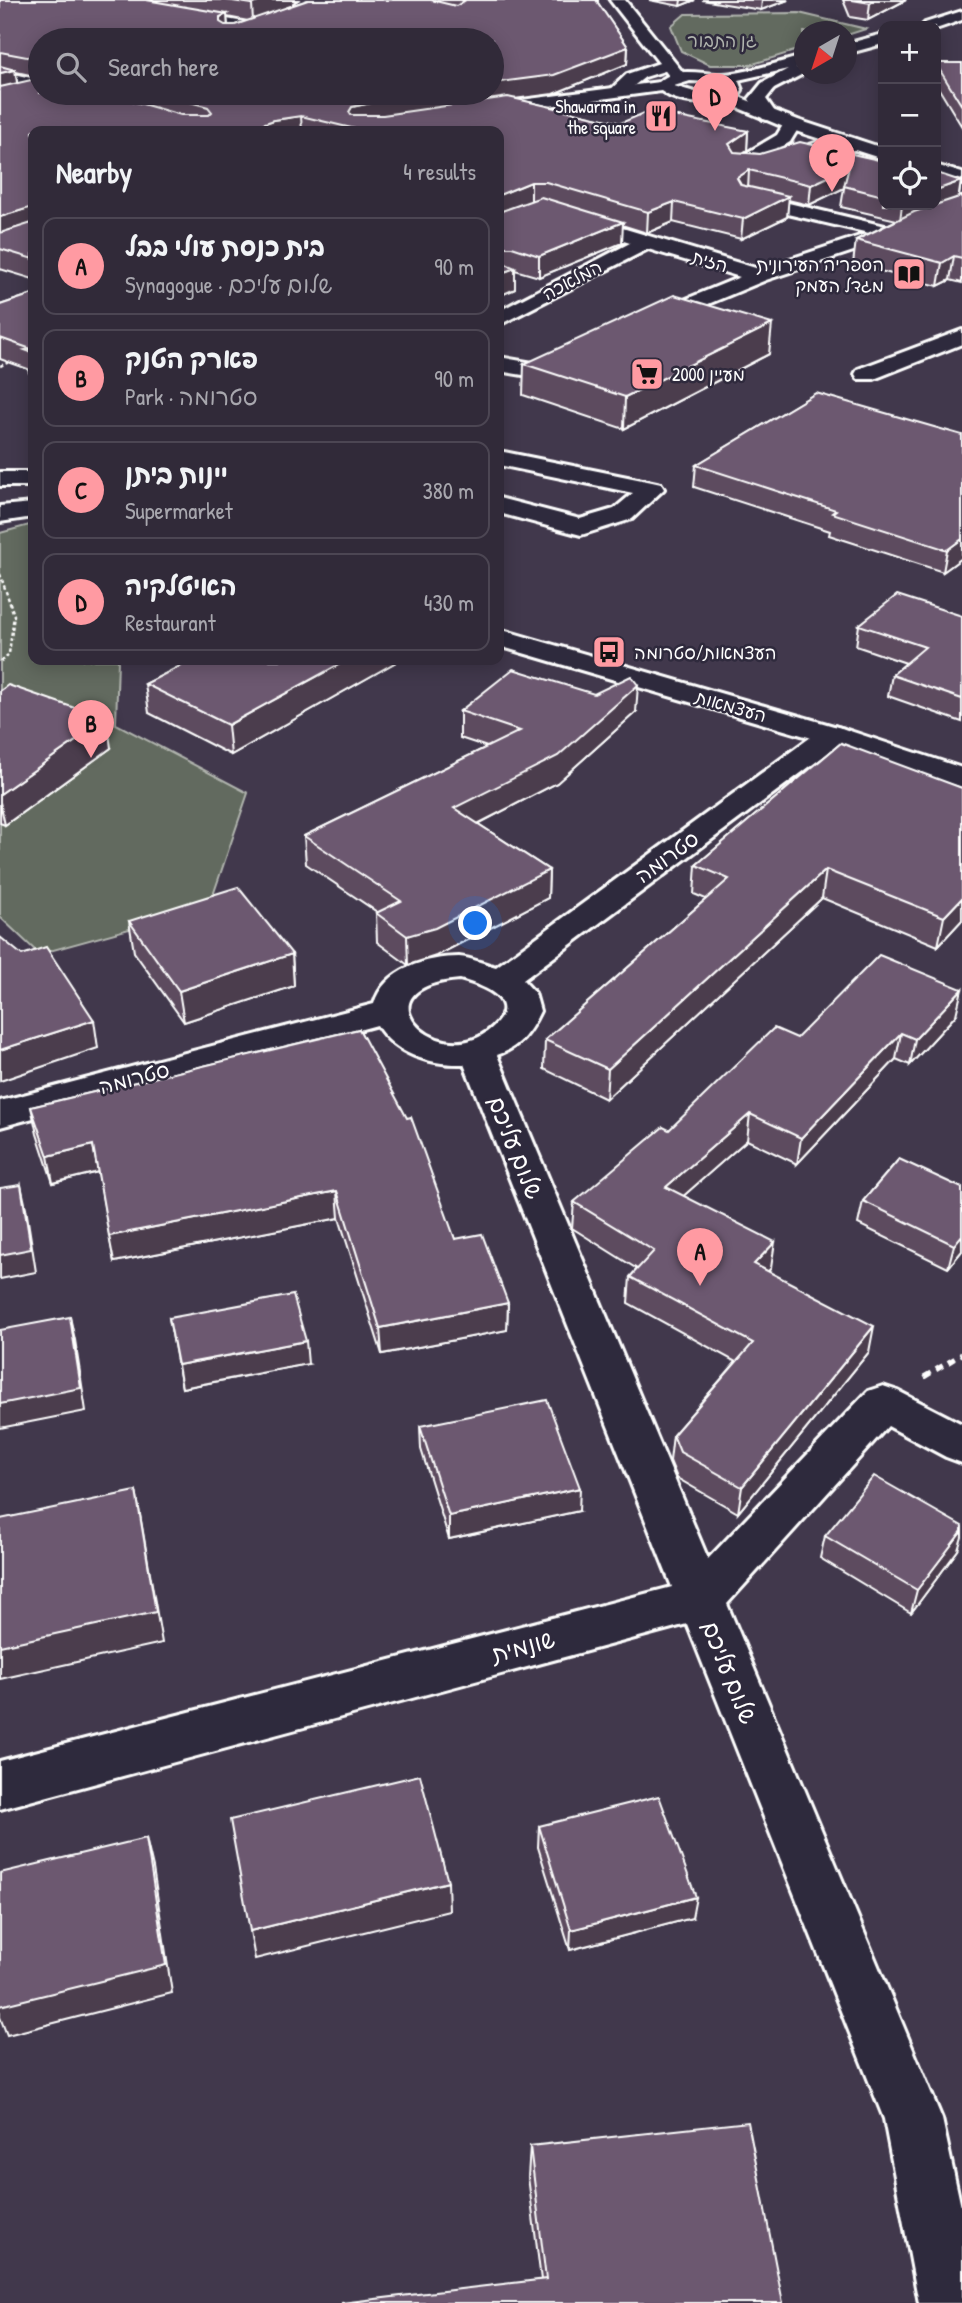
<!DOCTYPE html>
<html lang="en">
<head>
<meta charset="utf-8">
<style>
  :root { --surface:#312a39; --page:#393241; --text:#f1f3f6; --muted:#a8a7ae; --line:#4c4653; --accent:#ff9aa2 }
  body { margin:0; font-family:"Patrick Hand","Playpen Sans Hebrew",sans-serif; background:var(--page); color:var(--text) }
  .controls { position:absolute; right:21px; top:21px; display:grid; overflow:hidden; border-radius:14px; box-shadow:0 4px 18px #0003 }
  .controls button { width:63px; height:63px; display:grid; place-items:center; padding:0; border:0; border-bottom:2px solid var(--line); background:var(--surface); color:var(--text); font:35px sans-serif }
  .compass { position:absolute; left:794px; top:21px; width:63px; height:63px; border-radius:50%; background:var(--surface); box-shadow:0 4px 18px #0003; rotate:219deg }
  .you { position:absolute; left:476px; top:924px; width:24px; height:24px; margin:-18px; border:5px solid #fff; border-radius:50%; background:#1a73e8; box-shadow:0 0 0 10px #1a73e833 }
  .badge { display:grid; place-items:center; width:46px; height:46px; border-radius:50%; background:var(--accent); color:#111; font-size:23px; font-weight:700 }
  .pin { position:absolute; translate:-50% -58px; filter:drop-shadow(0 2px 4px #0008) }
  .pin::after { content:''; position:absolute; top:37px; width:24px; height:21px; background:inherit; clip-path:polygon(0 0,100% 0,50% 100%) }
  .list { margin:0; padding:0; list-style:none }
  h2 { display:flex; justify-content:space-between; align-items:center; height:91px; margin:0; padding:0 28px; font-size:30px }
  h2 small { font-size:23px; font-weight:400; color:var(--muted) }
  .list li { display:grid; grid-template-columns:46px 1fr auto; gap:21px; align-items:center; box-sizing:border-box; height:98px; margin:0 14px 14px; padding:0 14px; border:2px solid var(--line); border-radius:14px }
  .list b { display:block; font-size:26px; white-space:nowrap }
  .list p { margin:0; font-size:23px; white-space:nowrap; color:var(--muted) }
  .list em { font-size:23px; font-style:normal; color:var(--muted) }
  .icon { flex:none; width:38px; height:38px; fill:none; stroke:currentColor; stroke-width:2; stroke-linecap:round; stroke-linejoin:round }
  .map { position:relative; flex:none; width:962px; height:2303px; overflow:hidden }
  .search { position:absolute; background:var(--surface); box-shadow:0 4px 18px #0003; left:28px; top:28px; width:476px; height:77px; display:flex; align-items:center; gap:18px; box-sizing:border-box; padding:0 24px; border-radius:38px; color:var(--muted); font-size:26px }
  .panel { position:absolute; background:var(--surface); box-shadow:0 4px 18px #0003; left:28px; top:126px; width:476px; height:539px; border-radius:14px }
  .map>svg:first-child { display:block }
  .green { fill:#626a5e; stroke:#b0b4ae; stroke-width:2 }
  .lines { fill:none; stroke-linecap:round; stroke-linejoin:round }
  .minor-casing { stroke:#fff; stroke-width:6 }
  .tertiary-casing { stroke:#fff; stroke-width:6 }
  .secondary-casing { stroke:#fff; stroke-width:6 }
  .path-far1 { stroke:#fff; stroke-width:2.5; stroke-dasharray:3.5 2.5; stroke-linecap:butt }
  .path { stroke:#fff; stroke-width:5; stroke-dasharray:8 6; stroke-linecap:butt }
  .minor { fill:#2f2a3d; fill-rule:evenodd }
  .tertiary { fill:#2f2a3d; fill-rule:evenodd }
  .secondary { fill:#2f2a3d; fill-rule:evenodd }
  .wall { fill:#5d4c5f; stroke:#fff; stroke-width:2; fill-rule:evenodd }
  .shaded-wall { fill:#4c3e4e; stroke:#fff; stroke-width:2 }
  .building { fill:#6c586f; stroke:#fff; stroke-width:2 }
  .labels { text-anchor:middle; dominant-baseline:central; stroke-width:5; stroke-linejoin:round; paint-order:stroke }
  .far-park-label { font-size:18px; fill:#b0b4ae; stroke:#2f2a3d }
  .far-poi-label { font-size:18px; fill:#fff; stroke:#2f2a3d; text-anchor:end }
  .far-street-label { font-size:18px; fill:#fff; stroke:#2f2a3d }
  .street-label { font-size:21px; fill:#fff; stroke:#2f2a3d }
  .near-street-label { font-size:24px; fill:#fff; stroke:#2f2a3d }
</style>
</head>
<body>
<div class="map">
<svg width="962" height="2303" viewBox="0 0 962 2303">
  <rect width="100%" height="100%" fill="#41384c"/>
  <filter id="ink" filterUnits="userSpaceOnUse"><feTurbulence type="fractalNoise" baseFrequency=".0143" numOctaves="2"/><feDisplacementMap in="SourceGraphic" scale="14" xChannelSelector="R" yChannelSelector="G"/><feConvolveMatrix kernelMatrix="1 2 1 2 8 2 1 2 1" color-interpolation-filters="sRGB"/></filter>
  <g filter="url(#ink)">
    <g class="green">
      <path d="M799,13l67,16 -19,6 -1,-3h-42v16l-54,17h-40l-29,-14 -10,-25 14,-12z"/>
      <path d="M33,524v136h85l-2,64 132,69 -39,114 -170,47 -39,-37v-384z"/>
    </g>
    <g class="lines">
      <defs>
        <g id="minor">
          <path d="M83,0h32l141,24 8,5 -8,5 -166,-30z"/>
          <path d="M668,60l8,5 -2,3 -29,9 -23,18h-12l-2,-3 19,-18z"/>
          <path d="M792,119l9,5 -11,18 -32,19c24,-1 85,-39 106,-16 -9,10 -29,3 -42,6 -34,8 -51,27 -89,18l-3,-4 3,-4 44,-26 9,-15z"/>
          <path d="M747,193l142,34 73,-24v12l-196,65 -118,49 -8,-1 -3,-5 3,-5 100,-41 -92,-28 -149,76v-14l131,-68 -90,-28 -41,16v-13l40,-15 220,66 110,-36 -129,-30 -2,-4z"/>
          <path d="M962,330v14l-88,35h-16l-3,-5 3,-5z"/>
          <path d="M574,348l8,2 3,5 -3,5 -47,17 -36,-6v-14l34,6z"/>
          <path d="M504,452l148,30 9,2 3,5 -32,30 -51,16 -82,-22v-15l81,21 34,-10 19,-16 -134,-28v-12z"/>
          <path d="M833,726l11,3 4,6 -4,6 -321,239 12,13 5,18c-10,21 -20,36 -43,44l211,504 160,-168 15,-5 15,5 64,33v39l-16,-6 -58,-31 -161,178 215,515 20,93v91h-43l-35,-184 -197,-495 -687,185v-48l672,-174 -208,-523c-33,1 -69,-9 -87,-39l-377,102v-26l374,-97c10,-35 53,-47 85,-47 12,1 25,7 37,10l326,-238zM460,979c29,8 65,24 27,53 -52,39 -132,-45 -27,-53z"/>
        </g>
        <g id="tertiary">
          <path d="M610,0h15l60,75 2,3 -2,3h-12z"/>
          <path d="M0,71l40,9v10l-40,-9z"/>
          <path d="M721,90l77,30 85,28v11l-97,-31 -71,-30 -2,-3 2,-3z"/>
          <path d="M936,165l26,8v11l-26,-8z"/>
          <rect x="0" y="472" width="33" height="14"/>
          <path d="M33,503v14l-33,5v-16z"/>
          <path d="M499,629l345,100 118,39v19l-140,-46 -323,-95z"/>
        </g>
        <g id="secondary">
          <path d="M962,11v9l-26,9v-3h-14l3,-3z"/>
          <path d="M883,34v10l-37,10v-10z"/>
          <path d="M804,56v10l-8,1 7,5 -2,3 -27,14 -8,10 11,16 -8,5 -6,-1 -14,-20 13,-16 26,-14 -50,11 4,10 -2,3c-24,12 -57,14 -79,-2l-179,24 -8,-5 8,-5 177,-23c19,-17 42,-7 64,-8 22,0 58,-13 81,-18zM690,81l21,1 14,6 -27,5 -24,-7z"/>
        </g>
      </defs>
      <use href="#minor" class="minor-casing"/>
      <use href="#tertiary" class="tertiary-casing"/>
      <use href="#secondary" class="secondary-casing"/>
      <g class="path-far1">
        <path d="M0,366l12,-5"/>
        <path d="M0,574l14,41 -5,39 -9,8"/>
      </g>
      <path class="path" d="M924,1377l38,-23"/>
      <use href="#minor" class="minor"/>
      <use href="#tertiary" class="tertiary"/>
      <use href="#secondary" class="secondary"/>
    </g>
    <g class="wall">
      <path d="M0,0h298l-5,3v2l15,-5h290v3l30,44 -1,17 -74,30 -38,5 106,24 127,8 -1,19 -4,3 140,8v44h53l25,-24 -2,16 3,-1v87l-12,-3 -12,6 -85,-22 3,-24 41,-20 -56,-13 3,-19 -35,17 -21,-5 -1,17 -46,22 -68,-17 -26,11 -25,-8v18l-83,34 -24,-7v19l-16,7v-165h-466v148l-33,-10zM227,17l21,4 -13,4h-7zM40,40l452,53h-452l-23,-10 -1,-11 24,5z"/>
      <path d="M649,0h46l-15,6z"/>
      <path d="M702,0h86l-27,10z"/>
      <path d="M843,0h63l-38,20 -18,-3z"/>
      <path d="M936,63h26v64l-26,-43z"/>
      <path d="M33,294v81l-4,-2 -1,-4 -28,-10v-54z"/>
      <path d="M769,354l-145,75 -101,-34 1,-31z"/>
      <path d="M816,393l146,165 -19,14 -114,-37 1,-4 -136,-44 2,-22z"/>
      <path d="M962,616v106l-74,-26 4,-21 14,-12 -50,-17 3,-21z"/>
      <path d="M192,660h204v2l-165,93 -82,-42 -4,-29z"/>
      <path d="M0,691l111,57 -106,77 -5,-2z"/>
      <path d="M460,711l176,1 -79,71 -79,41 71,46 -1,28 -112,58 -28,9 -31,-23 -1,-29 1,-1 -71,-48 -2,-28 183,-89 -27,-9z"/>
      <path d="M841,743l121,177 -24,26 -116,-48 -216,201 -62,-30 1,-29 161,-141 -12,-5 2,-29z"/>
      <path d="M129,921l163,33 2,32 -110,36 -50,-70z"/>
      <path d="M956,1015l-46,50 -14,-6 -99,105 -50,-24 -64,56 88,72 -3,4 101,80 -131,161 -61,-35 -7,-17 3,-26 63,-73 -108,-59 2,-26 7,-8 -65,-41 2,-26 95,-72 128,-92z"/>
      <path d="M359,1029l96,210 53,64 -1,27 -125,24 -43,-136 -225,44 -16,-90 -45,11 -16,-49 -6,-27z"/>
      <path d="M899,1159l63,92 -14,17 -90,-44 5,-23z"/>
      <path d="M169,1318l139,46 -126,24z"/>
      <path d="M420,1426l159,85 -130,28 -28,-90z"/>
      <path d="M825,1536l133,14 -47,63 -91,-55z"/>
      <path d="M539,1826l153,92 -122,32 -32,-103z"/>
      <path d="M530,2146l253,157 -242,-23 -13,-103z"/>
    </g>
    <g class="shaded-wall">
      <path d="M264,0h34l-5,3v4l-40,14 -1,-17z"/>
      <path d="M681,0h14l-15,6z"/>
      <path d="M762,0h26l-27,10z"/>
      <path d="M876,0h30l-38,20 2,-17z"/>
      <path d="M227,14l1,17 -8,-9v-5z"/>
      <path d="M628,47l-1,17 -74,30 -140,18 -60,13 -4,-13 3,-5 60,-13 8,-1h72v-10z"/>
      <path d="M15,70l3,18 -18,4v-19z"/>
      <path d="M301,116l1,15h-61l33,-11z"/>
      <path d="M748,131l-1,19 -19,13 1,-19z"/>
      <path d="M849,167l-5,21 -35,17 2,-20z"/>
      <path d="M749,170l-1,20 -13,8 2,-20z"/>
      <path d="M961,181l-3,20 -58,20 2,-16h34v-15z"/>
      <path d="M531,182v21l-32,12v-20z"/>
      <path d="M789,196l-2,21 -46,22 2,-20z"/>
      <path d="M674,202l-1,20 -26,11 1,-21z"/>
      <path d="M32,207l1,21 -33,11v-22z"/>
      <path d="M623,222l-1,21 -83,34v-21z"/>
      <path d="M954,256l-4,24 -12,6 4,-23z"/>
      <path d="M515,268v21l-16,7v-22z"/>
      <path d="M772,324l-3,30 -145,75 1,-32z"/>
      <path d="M962,539v19l-19,14 4,-22z"/>
      <path d="M347,660h49v2l-165,93 -3,-30z"/>
      <path d="M638,685l-2,27 -79,71 -103,53v-28z"/>
      <path d="M107,719l4,29 -106,77 -5,-23v-8z"/>
      <path d="M549,870l-1,28 -112,58 -28,9 -1,-29z"/>
      <path d="M826,870l-4,28 -216,201 2,-30z"/>
      <path d="M962,898v22l-24,26 6,-29z"/>
      <path d="M292,954l2,32 -110,36 -5,-31z"/>
      <path d="M962,989l-6,26 -46,50 5,-26z"/>
      <path d="M94,1020l4,28 -98,33v-31z"/>
      <path d="M901,1033l-5,26 -99,105 4,-26z"/>
      <path d="M750,1114l-3,26 -84,74 3,-27z"/>
      <path d="M93,1145l5,27 -45,11 -5,-27z"/>
      <path d="M21,1185l5,23 10,64 -36,7v-24z"/>
      <path d="M337,1191l2,27 -225,44 -5,-26z"/>
      <path d="M962,1235v16l-14,17 6,-23z"/>
      <path d="M775,1242l-4,26 -20,23 3,-27z"/>
      <path d="M508,1303l-1,27 -125,24 -2,-26z"/>
      <path d="M70,1317l5,23 11,71 -86,17v-24z"/>
      <path d="M874,1326l-5,26 -131,161 4,-26z"/>
      <path d="M306,1341l2,23 -126,24 -4,-23z"/>
      <path d="M580,1488l-1,23 -130,28v-23z"/>
      <path d="M136,1491l26,152 -162,36v-33z"/>
      <path d="M962,1531v6l-4,13 -47,63 6,-23z"/>
      <path d="M146,1838l7,30 19,125 -165,42 -7,-18v-11z"/>
      <path d="M448,1882l1,29 -194,48 -5,-28z"/>
      <path d="M696,1897l-4,21 -122,32 1,-20z"/>
    </g>
    <g class="building">
      <path d="M0,0h146l81,14 -7,3v5l5,3h10l73,-25h123l25,6 10,-6h130l32,47 -74,28 -62,8v-43h-452v33l-2,-14 -38,-7z"/>
      <path d="M226,0h38l-12,4z"/>
      <path d="M852,0h24l-6,3z"/>
      <path d="M936,63h26v43l-26,-42z"/>
      <path d="M0,66l15,4 -15,3z"/>
      <path d="M40,78v15h64l77,22h28l3,-3 -4,-5 -50,-14h262l-68,14 -3,5 2,3h32l125,-18 113,26 28,-12 99,20 -19,13 5,8 26,2 40,-12 83,19v35l-39,-10 5,-19 -38,18 -62,-15 -12,8 4,7 48,11 -46,23 -69,-17 -26,10 -102,-30h-15l-32,13v-64h-135l-63,-15 -27,4 -33,11h-208v128l-33,-10v-16l32,-10v-16l-32,10v-130z"/>
      <path d="M936,173l4,1 21,7 -25,9z"/>
      <path d="M962,196v62l-8,-2 -12,7 -86,-23 58,-28z"/>
      <path d="M541,197l82,25 -84,34 -27,-9h-13v-35z"/>
      <path d="M499,261l16,7 -16,6z"/>
      <path d="M33,294v59l-8,-3 6,-1 -31,-11v-33z"/>
      <path d="M674,295l98,29 -147,73 -101,-33z"/>
      <path d="M816,393l146,42v104l-15,11 -115,-37 4,-3 -140,-45z"/>
      <path d="M897,595l65,21v83l-70,-24 33,-28 -66,-22z"/>
      <path d="M192,660h155l-119,65 -83,-41z"/>
      <path d="M513,669l81,25 37,-18 7,9 -80,71 -104,52 95,62 -114,58 -28,8 -31,-23 25,-12 -97,-65 216,-105 -60,-20z"/>
      <path d="M8,685l99,34 -107,75v-103z"/>
      <path d="M841,743l121,45v110l-18,19 -118,-47 -218,199 -63,-29 184,-161 -33,-14z"/>
      <path d="M238,887l54,67 -113,37 -50,-70z"/>
      <path d="M0,937l22,18 24,-8 48,73 -94,30z"/>
      <path d="M879,955l83,34 -47,50 -14,-6 -100,105 -51,-24 -84,73 109,55 -21,22 120,62 -132,161 -62,-35 -7,-17 80,-92 -123,-66 24,-26 -80,-49 89,-75 6,3 105,-102 23,10z"/>
      <path d="M359,1029l48,89 4,-1 44,122 27,-5 26,69 -128,25 -43,-137 -228,45 -16,-91 -45,11 -17,-49z"/>
      <path d="M899,1159l63,29v47l-8,10 -91,-44z"/>
      <path d="M21,1185l10,64 -31,6v-67z"/>
      <path d="M293,1295l13,46 -128,24 -9,-47z"/>
      <path d="M70,1317l11,71 -81,16v-74z"/>
      <path d="M547,1400l33,88 -131,28 -29,-90z"/>
      <path d="M874,1476l88,50v5l-45,59 -92,-54z"/>
      <path d="M136,1491l20,121 -156,34v-127z"/>
      <path d="M420,1775l28,107 -198,49 -20,-111z"/>
      <path d="M659,1796l37,101 -125,33 -32,-104z"/>
      <path d="M146,1838l20,127 -166,41v-133z"/>
      <path d="M748,2122l35,181h-442l205,-24 -16,-133z"/>
    </g>
  </g>
  <defs>
    <symbol id="restaurant-square" viewBox="-11 -11 22 22"><rect x="-9" y="-9" width="18" height="18" rx="4" fill="#ff9aa2" stroke="#2f2a3d"/><path d="M-5-6h1v4h1v-4h1v4h1v-4h1v5L-1.5 .5V6h-2V.5L-5-1ZM5-6V6H3V1.5H1.5Q1.5-4 5-6Z" fill="#111"/></symbol>
    <symbol id="library-square" viewBox="-11 -11 22 22"><rect x="-9" y="-9" width="18" height="18" rx="4" fill="#ff9aa2" stroke="#2f2a3d"/><path d="M-6-4Q-3-5.5-.7-3.5V5Q-3 3-6 4ZM6-4Q3-5.5 .7-3.5V5Q3 3 6 4Z" fill="#111"/></symbol>
    <symbol id="supermarket-square" viewBox="-11 -11 22 22"><rect x="-9" y="-9" width="18" height="18" rx="4" fill="#ff9aa2" stroke="#2f2a3d"/><path d="M-6-5.5h2.5l.6 2H6L4.5 2H-2.5L-4.4-4H-6ZM-1.5 3.2a1.3 1.3 0 1 0 .1 0ZM3 3.2a1.3 1.3 0 1 0 .1 0Z" fill="#111"/></symbol>
    <symbol id="bus-square" viewBox="-11 -11 22 22"><rect x="-9" y="-9" width="18" height="18" rx="4" fill="#ff9aa2" stroke="#2f2a3d"/><path d="M-5-6H5V4H4V6H2V4H-2V6H-4V4H-5ZM-3.5-4V0h7V-4ZM-3.5 1.2v1.5H-2V1.2ZM2 1.2v1.5H3.5V1.2Z" fill="#111"/></symbol>
  </defs>
  <g fill-rule="evenodd">
    <use href="#restaurant-square" x="642" y="97" width="38" height="38"/>
    <use href="#library-square" x="890" y="255" width="38" height="38"/>
    <use href="#supermarket-square" x="628" y="355" width="38" height="38"/>
    <use href="#bus-square" x="590" y="633" width="38" height="38"/>
  </g>
  <g class="labels">
    <g class="far-park-label">
      <text x="722" y="40">גן התבור</text>
    </g>
    <g class="far-poi-label">
      <text x="636" y="106">Shawarma in<tspan x="636" dy="21">the square</tspan></text>
      <text x="884" y="264">הספריה העירונית<tspan x="884" dy="21">מגדל העמק</tspan></text>
      <text x="672" y="374" text-anchor="start">מעיין 2000</text>
      <text x="634" y="652" text-anchor="start">העצמאות/סטרומה</text>
    </g>
    <g class="far-street-label">
      <text transform="translate(710 261) rotate(17)">הזית</text>
      <text transform="translate(572 280) rotate(-28)">המלאכה</text>
      <text transform="translate(731 706) rotate(16)">העצמאות</text>
    </g>
    <g class="street-label">
      <text transform="translate(667 857) rotate(-36)">סטרומה</text>
      <text transform="translate(134 1078) rotate(-15)">סטרומה</text>
    </g>
    <g class="near-street-label">
      <text transform="translate(516 1147) rotate(68)">שלום עליכם</text>
      <text transform="translate(523 1646) rotate(-15)">שונמית</text>
      <text transform="translate(730 1672) rotate(68)">שלום עליכם</text>
    </g>
  </g>
</svg>
<div class="controls">
<button>+</button>
<button>−</button>
<button><svg class="icon" aria-label="locate" viewBox="0 0 24 24"><circle cx="12" cy="12" r="6"/><path d="M12 2v4M12 18v4M2 12h4M18 12h4"/></svg></button>
</div>
<svg class="compass" viewBox="-18 -18 36 36"><path d="M0-13l5 13h-10z" fill="#e53935"/><path d="M0 13l5-13h-10z" fill="#a8a7ae"/></svg>
<div class="you"></div>
<div class="pin badge" style="left:700px;top:1286px">A</div>
<div class="pin badge" style="left:91px;top:758px">B</div>
<div class="pin badge" style="left:832px;top:192px">C</div>
<div class="pin badge" style="left:715px;top:131px">D</div>
<div class="search"><svg class="icon" aria-label="search" viewBox="0 0 24 24"><circle cx="10" cy="10" r="6"/><path d="M15 15l6 6"/></svg>Search here</div>
<section class="panel">
<h2>Nearby<small>4 results</small></h2>
<ul class="list">
<li><span class="badge">A</span><div><b>בית כנסת עולי בבל</b><p>Synagogue · שלום עליכם</p></div><em>90 m</em></li>
<li><span class="badge">B</span><div><b>פארק הטנק</b><p>Park · סטרומה</p></div><em>90 m</em></li>
<li><span class="badge">C</span><div><b>יינות ביתן</b><p>Supermarket</p></div><em>380 m</em></li>
<li><span class="badge">D</span><div><b>האיטלקיה</b><p>Restaurant</p></div><em>430 m</em></li>
</ul>
</section>
</div>
</body>
</html>
